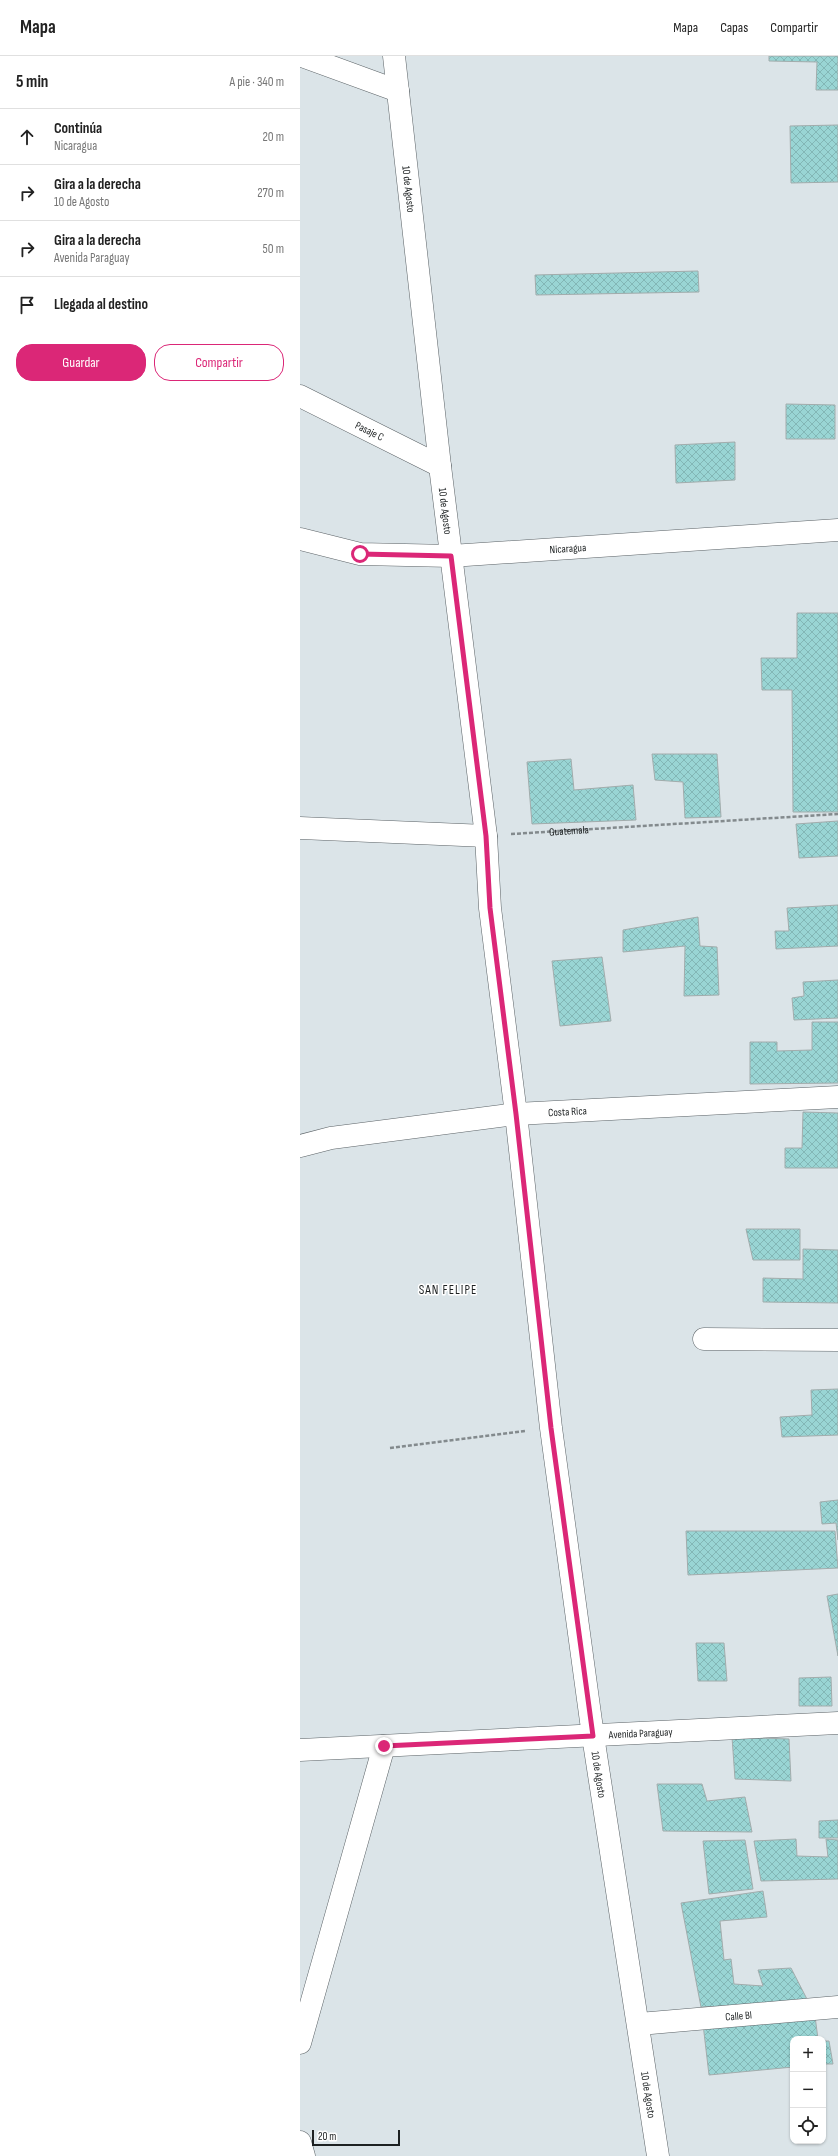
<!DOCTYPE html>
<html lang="es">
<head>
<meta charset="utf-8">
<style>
  :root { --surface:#fff; --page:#f2f2f2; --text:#222; --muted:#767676; --line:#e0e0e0; --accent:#db2777 }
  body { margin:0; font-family:"Sofia Sans Condensed",sans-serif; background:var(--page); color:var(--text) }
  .controls { position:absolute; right:12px; bottom:12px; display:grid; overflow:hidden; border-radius:8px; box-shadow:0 1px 3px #0004 }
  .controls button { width:36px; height:36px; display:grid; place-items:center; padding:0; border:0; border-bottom:1px solid var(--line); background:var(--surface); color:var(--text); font:20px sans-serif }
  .scale { position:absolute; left:12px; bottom:10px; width:88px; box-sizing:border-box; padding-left:4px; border:2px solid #1d2122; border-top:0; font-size:11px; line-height:14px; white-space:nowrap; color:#1d2122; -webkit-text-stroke:3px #fff; paint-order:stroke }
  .stop { position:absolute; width:12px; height:12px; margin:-9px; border:3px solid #db2777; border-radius:50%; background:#fff }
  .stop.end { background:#db2777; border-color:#fff; box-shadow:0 1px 4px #0008 }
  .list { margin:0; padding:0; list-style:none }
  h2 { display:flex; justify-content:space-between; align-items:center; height:52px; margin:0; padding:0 16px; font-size:17px }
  h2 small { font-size:13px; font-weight:400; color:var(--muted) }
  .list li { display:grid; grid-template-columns:26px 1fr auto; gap:12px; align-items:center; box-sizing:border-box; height:56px; padding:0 16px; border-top:1px solid var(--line) }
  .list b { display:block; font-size:15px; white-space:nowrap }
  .list p { margin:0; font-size:13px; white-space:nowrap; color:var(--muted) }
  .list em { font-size:13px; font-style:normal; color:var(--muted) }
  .actions { display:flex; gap:8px; padding:12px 16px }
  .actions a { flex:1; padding:9px 0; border:1px solid var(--accent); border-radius:16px; text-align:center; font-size:14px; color:var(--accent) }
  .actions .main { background:var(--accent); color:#fff }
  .icon { flex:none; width:22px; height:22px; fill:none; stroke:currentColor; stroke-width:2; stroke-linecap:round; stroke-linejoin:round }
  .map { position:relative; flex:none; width:538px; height:2100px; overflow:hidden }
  header { display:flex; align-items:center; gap:24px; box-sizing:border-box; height:56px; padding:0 20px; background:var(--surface); border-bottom:1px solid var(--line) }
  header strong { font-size:19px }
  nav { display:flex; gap:22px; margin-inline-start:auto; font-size:14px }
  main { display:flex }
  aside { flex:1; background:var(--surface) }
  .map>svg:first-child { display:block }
  .building { fill:url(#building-cross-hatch); stroke:#a2acac }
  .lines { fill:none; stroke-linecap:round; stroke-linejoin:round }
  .minor-casing { stroke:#5b6266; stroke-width:23 }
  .path { stroke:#838a8d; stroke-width:2.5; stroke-dasharray:4 2; stroke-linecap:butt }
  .minor { stroke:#fff; stroke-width:22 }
  .route { stroke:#db2777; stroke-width:5 }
  .labels { text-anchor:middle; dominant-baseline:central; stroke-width:3; stroke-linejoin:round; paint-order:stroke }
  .street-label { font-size:11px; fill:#1d2122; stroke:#fff }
  .quarter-label { font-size:13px; letter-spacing:1px; fill:#1d2122; stroke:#fff }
</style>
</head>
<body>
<header>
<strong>Mapa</strong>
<nav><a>Mapa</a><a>Capas</a><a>Compartir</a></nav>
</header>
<main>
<aside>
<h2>5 min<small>A pie · 340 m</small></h2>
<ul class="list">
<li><svg class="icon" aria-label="ahead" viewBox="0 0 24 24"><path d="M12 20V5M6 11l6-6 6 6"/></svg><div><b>Continúa</b><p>Nicaragua</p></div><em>20 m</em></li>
<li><svg class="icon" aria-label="right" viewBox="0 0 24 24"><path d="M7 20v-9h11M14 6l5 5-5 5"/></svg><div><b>Gira a la derecha</b><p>10 de Agosto</p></div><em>270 m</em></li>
<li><svg class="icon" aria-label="right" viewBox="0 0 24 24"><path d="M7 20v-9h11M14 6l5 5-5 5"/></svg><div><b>Gira a la derecha</b><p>Avenida Paraguay</p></div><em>50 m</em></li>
<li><svg class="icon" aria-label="arrive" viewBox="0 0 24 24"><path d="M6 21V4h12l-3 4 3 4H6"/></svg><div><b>Llegada al destino</b></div></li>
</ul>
<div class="actions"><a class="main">Guardar</a><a>Compartir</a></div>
</aside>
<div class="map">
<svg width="538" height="2100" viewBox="0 0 538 2100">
  <defs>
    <pattern id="building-cross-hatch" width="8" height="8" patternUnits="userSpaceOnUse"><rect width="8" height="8" fill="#99d5d4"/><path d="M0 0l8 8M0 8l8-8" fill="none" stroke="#83b7b6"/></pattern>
  </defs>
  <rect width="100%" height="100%" fill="#dbe4e8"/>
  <g class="building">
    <path d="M469,0h69v34h-22l1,-28 -48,-1z"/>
    <path d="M538,69v57l-47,1 -1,-57z"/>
    <path d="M398,215l1,21 -163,3 -1,-20z"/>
    <path d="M486,348l49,1v34h-49z"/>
    <path d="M435,386v38l-59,3 -1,-38z"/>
    <path d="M497,557h41v199h-45l-1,-122h-30l-1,-32h36z"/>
    <path d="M352,698h65l4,63 -36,1 -2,-36 -28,-2z"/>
    <path d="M271,703l3,31 59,-5 3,35 -104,4 -5,-62z"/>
    <path d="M538,765v35l-39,2 -3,-34z"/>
    <path d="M538,849v41l-62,3 -1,-18h14l-2,-23z"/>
    <path d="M398,861l2,29 17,1 2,48 -35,1 1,-50 -62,6v-22z"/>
    <path d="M302,901l9,64 -51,5 -8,-65z"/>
    <path d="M538,924v38l-44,2 -2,-22 12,-2 -1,-14z"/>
    <path d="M512,966h26v61l-88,1v-42h27v9l35,-1z"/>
    <path d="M503,1056l35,1v55h-53v-20h17z"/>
    <path d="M446,1173h54v31h-47z"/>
    <path d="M503,1193l35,1v53l-75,-1v-24l40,1z"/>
    <path d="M538,1333v46l-56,2 -2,-20 32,-2 -1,-25z"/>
    <path d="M538,1444v40l-2,-17 -14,1 -2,-22z"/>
    <path d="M386,1475h149l3,37 -150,7z"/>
    <path d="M538,1538v62l-11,-60z"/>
    <path d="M396,1587h28l3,38h-29z"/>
    <path d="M531,1621l1,29h-33v-28z"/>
    <path d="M432,1681l57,2 2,42 -56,-2z"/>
    <path d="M357,1728h45l5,17 38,-4 7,35 -89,-1z"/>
    <path d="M538,1764v18h-19v-17z"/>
    <path d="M496,1783l1,17 31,1 -2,-18 12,1v39l-77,2 -7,-40z"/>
    <path d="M445,1784l8,49 -44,5 -6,-53z"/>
    <path d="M463,1835l4,26 -47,4 4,39 7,-1 3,25 29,2 -5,-16 33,-2 18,35 -108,4 -20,-104z"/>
    <path d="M515,1960l3,23h-25v28l-84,8 -6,-51z"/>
    <path d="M523,1985h6l4,23h-10z"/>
  </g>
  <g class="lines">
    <defs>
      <g id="minor">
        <path d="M2,0l96,35"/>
        <path id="s2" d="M94,0l46,410 46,370 4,72 26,206 35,314 42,308 65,420"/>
        <path id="s3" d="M0,340l140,70"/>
        <path id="s4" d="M0,483l60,15 91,2 387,-26"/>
        <path d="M0,772l186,8"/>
        <path id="s5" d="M0,1090l31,-8 185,-24 322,-17"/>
        <path d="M404,1283l134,1"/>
        <path id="s6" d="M0,1694l538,-27"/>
        <path id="s7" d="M339,1968l199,-17"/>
        <path d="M0,1987l84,-297"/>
        <path d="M0,2086l4,14"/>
      </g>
    </defs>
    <use href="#minor" class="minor-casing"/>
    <g class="path">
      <path id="s1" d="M211,778l327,-20"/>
      <path d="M90,1392l135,-17"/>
    </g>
    <use href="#minor" class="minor"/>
  </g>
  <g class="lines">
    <path class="route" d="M60,498l91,2 35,280 4,72 26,206 35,314 42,308 -209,10"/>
  </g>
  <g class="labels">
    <g class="street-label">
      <text stroke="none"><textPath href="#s2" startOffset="134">10 de Agosto</textPath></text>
      <text stroke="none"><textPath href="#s3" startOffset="78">Pasaje C</textPath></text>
      <text stroke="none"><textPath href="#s2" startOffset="458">10 de Agosto</textPath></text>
      <text stroke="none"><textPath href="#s4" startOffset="270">Nicaragua</textPath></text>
      <text stroke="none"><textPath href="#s1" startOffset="58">Guatemala</textPath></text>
      <text stroke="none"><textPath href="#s5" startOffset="270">Costa Rica</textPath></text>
      <text stroke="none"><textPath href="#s6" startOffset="341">Avenida Paraguay</textPath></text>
      <text stroke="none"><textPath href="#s2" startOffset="1731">10 de Agosto</textPath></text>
      <text stroke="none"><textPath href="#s7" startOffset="100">Calle BI</textPath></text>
      <text stroke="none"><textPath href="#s2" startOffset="2055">10 de Agosto</textPath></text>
    </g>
    <g class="quarter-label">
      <text x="148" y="1234">SAN FELIPE</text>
    </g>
  </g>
</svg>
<div class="controls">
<button>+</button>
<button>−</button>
<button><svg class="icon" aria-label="locate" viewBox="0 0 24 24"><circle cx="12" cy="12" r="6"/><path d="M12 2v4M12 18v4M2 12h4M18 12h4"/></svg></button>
</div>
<div class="scale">20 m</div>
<div class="stop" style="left:60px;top:498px"></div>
<div class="stop end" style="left:84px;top:1690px"></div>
</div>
</main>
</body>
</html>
